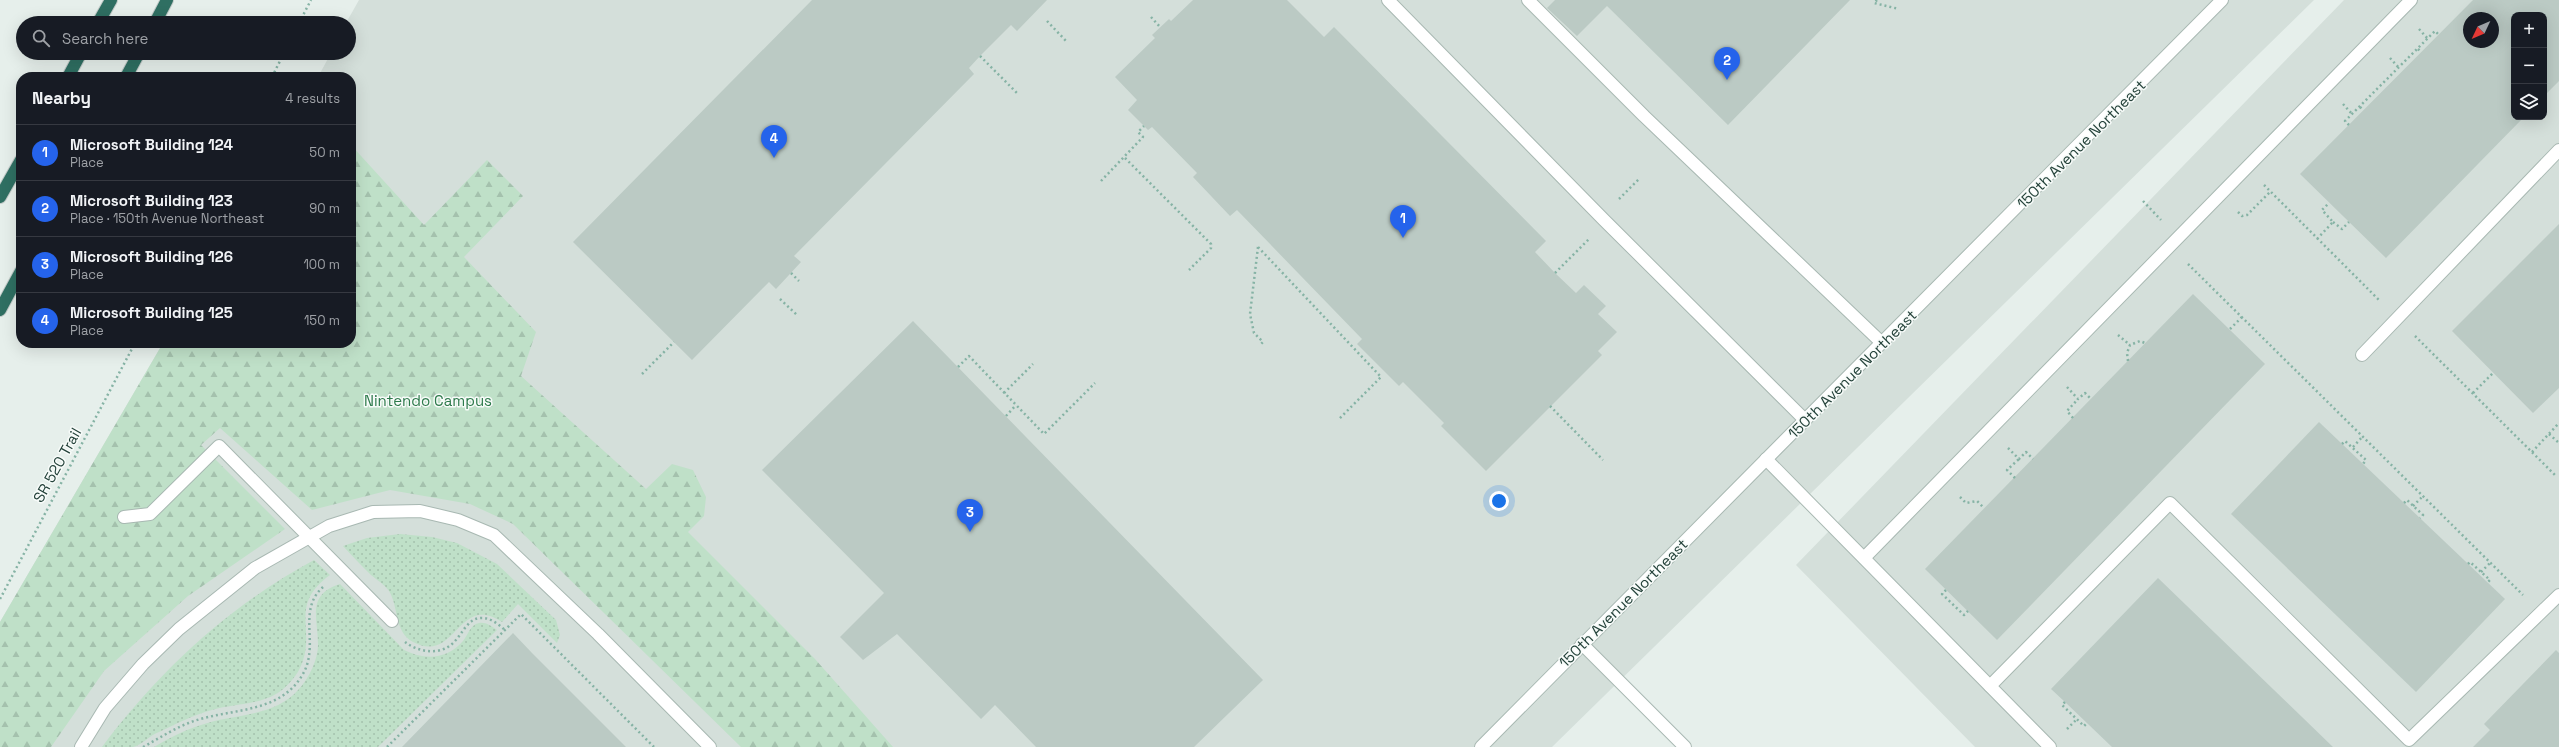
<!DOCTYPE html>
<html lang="en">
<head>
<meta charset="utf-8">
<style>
  :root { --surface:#171b24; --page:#242831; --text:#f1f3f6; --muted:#9ea1a6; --line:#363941; --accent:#2563eb }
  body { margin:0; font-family:"Space Grotesk",sans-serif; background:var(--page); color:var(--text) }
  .controls { position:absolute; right:12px; top:12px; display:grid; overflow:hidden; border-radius:8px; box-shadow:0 4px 16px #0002 }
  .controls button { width:36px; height:36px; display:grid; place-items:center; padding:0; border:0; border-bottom:1px solid var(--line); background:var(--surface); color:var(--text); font:20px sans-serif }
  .compass { position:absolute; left:2463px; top:12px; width:36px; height:36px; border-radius:50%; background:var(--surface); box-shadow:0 4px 16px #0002; rotate:226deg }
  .you { position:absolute; left:1499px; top:501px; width:14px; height:14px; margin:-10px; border:3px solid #fff; border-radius:50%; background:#1a73e8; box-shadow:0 0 0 6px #1a73e833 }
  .badge { display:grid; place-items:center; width:26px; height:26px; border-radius:50%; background:var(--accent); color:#fff; font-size:13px; font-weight:700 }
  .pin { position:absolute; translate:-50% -33px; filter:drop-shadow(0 1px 2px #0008) }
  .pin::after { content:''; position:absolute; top:21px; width:14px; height:12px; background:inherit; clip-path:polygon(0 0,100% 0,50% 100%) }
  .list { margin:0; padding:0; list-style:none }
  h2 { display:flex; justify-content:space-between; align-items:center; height:52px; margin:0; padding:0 16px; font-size:17px }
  h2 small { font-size:13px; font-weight:400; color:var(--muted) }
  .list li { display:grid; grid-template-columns:26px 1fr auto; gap:12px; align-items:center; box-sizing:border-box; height:56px; padding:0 16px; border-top:1px solid var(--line) }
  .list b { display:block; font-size:15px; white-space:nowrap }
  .list p { margin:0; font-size:13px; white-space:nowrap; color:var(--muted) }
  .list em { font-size:13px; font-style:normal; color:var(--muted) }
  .icon { flex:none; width:22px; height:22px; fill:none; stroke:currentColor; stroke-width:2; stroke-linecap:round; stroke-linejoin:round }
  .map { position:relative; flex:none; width:2559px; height:747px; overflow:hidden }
  .search { position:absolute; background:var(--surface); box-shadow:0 4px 16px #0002; left:16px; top:16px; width:340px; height:44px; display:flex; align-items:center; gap:10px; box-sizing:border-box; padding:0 14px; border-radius:22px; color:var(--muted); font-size:15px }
  .panel { position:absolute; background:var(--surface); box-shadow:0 4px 16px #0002; left:16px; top:72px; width:340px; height:276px; border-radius:16px }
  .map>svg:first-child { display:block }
  .built { fill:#d4dfda; fill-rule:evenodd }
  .grass { fill:url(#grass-dots) }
  .forest { fill:url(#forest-firs) }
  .building { fill:#bbcac4; fill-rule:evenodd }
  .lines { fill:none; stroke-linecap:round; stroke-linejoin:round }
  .service-casing { stroke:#a8b8b2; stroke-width:14 }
  .minor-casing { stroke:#a8b8b2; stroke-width:14 }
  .tertiary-casing { stroke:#a8b8b2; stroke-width:14 }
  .motorway-casing { stroke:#c2cac8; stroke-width:14 }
  .path { stroke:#86b3a5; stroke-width:2.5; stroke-dasharray:2 3; stroke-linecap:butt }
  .service { stroke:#fff; stroke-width:12 }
  .minor { stroke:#fff; stroke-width:12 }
  .tertiary { stroke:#fff; stroke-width:12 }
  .motorway { stroke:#2f6f62; stroke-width:12 }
  .labels { text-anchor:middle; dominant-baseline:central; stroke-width:3; stroke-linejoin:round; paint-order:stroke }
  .street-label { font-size:15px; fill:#24423a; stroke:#f7fbf9 }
  .park-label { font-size:15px; fill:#2d7a4b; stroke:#f7fbf9 }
</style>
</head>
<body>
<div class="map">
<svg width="2559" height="747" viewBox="0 0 2559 747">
  <defs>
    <pattern id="grass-dots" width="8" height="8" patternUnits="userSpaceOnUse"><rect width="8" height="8" fill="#bfe0c8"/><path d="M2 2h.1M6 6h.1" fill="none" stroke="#a4c1ad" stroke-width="1.8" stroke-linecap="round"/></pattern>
    <pattern id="forest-firs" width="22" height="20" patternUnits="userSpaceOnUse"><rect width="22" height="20" fill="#bfe0c8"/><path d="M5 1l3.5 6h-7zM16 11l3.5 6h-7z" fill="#a4c1ad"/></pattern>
  </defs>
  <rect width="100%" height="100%" fill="#e6efeb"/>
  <g class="built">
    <path d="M359,0h1955l-762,747h-749l-452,-442v-228h-33l13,-24h18v-30h-3z"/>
    <path d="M2344,0h215v747h-584l-179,-182zM2514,15h30v102h-30zM2469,18h24v24h-24z"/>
    <path d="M163,343h188l418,404h-769v-125z"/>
  </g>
  <g class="grass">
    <path d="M400,534l32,3 25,6 40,21 59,56 4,15 -3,8 -39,-39 -16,18c-44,-30 -46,43 -89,20 -19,-10 -14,-35 -24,-51 -5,-7 -12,-11 -18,-16 -10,-10 -19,-19 -28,-29l24,-8z"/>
    <path d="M314,560l16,15c-44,32 -11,56 -31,95 -5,9 -14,19 -23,24 -19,11 -43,10 -64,16 -19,5 -36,14 -53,22 -9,3 -17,13 -26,15 -10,0 -21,0 -31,0 58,-77 127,-141 212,-187z"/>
    <path d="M340,584l64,66c20,10 43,10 59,-9 5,-6 7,-16 16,-18 7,-1 12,3 18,7l-119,117h-224c15,-9 31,-17 47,-22 33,-12 73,-7 98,-36 10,-11 19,-30 19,-44 0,-28 -12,-50 22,-61z"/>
  </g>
  <path class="forest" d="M351,145l73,80 63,-65 36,36 -59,61 72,75 -15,44 125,113 26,-25 21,6 13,27 -2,19 -16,16 127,127 78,88h-152l-228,-223 -43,-20 -80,-14 -78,20 -92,-82 -19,17 84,84 -97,67 -84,75 -53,76h-51v-125l163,-279h188z"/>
  <g class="building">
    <path d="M812,0h235l-30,31 -6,-6 -31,31 -11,12 5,6 -180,182 7,6 -25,27 -7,-7 -77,78 -119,-118z"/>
    <path d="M1193,0h94l37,37 10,-10 212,214 -11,11 20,21 21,20 8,-8 22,21 -8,8 19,18 -19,19 4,4 -116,116 -45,-45 3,-3 -41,-41 -4,4 -42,-42 5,-5 -125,-129 -7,6 -37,-39 4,-4 -45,-46 -4,3 -20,-20 9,-10 -22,-23 40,-39 -3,-3 17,-16 2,2z"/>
    <path d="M1555,0h295l-122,125 -121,-119 -30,30 -30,-28z"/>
    <path d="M2473,0h86v81l-15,15v-81h-30v102h10l-138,141 -86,-84zM2469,18h24v24h-24z"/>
    <path d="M2559,224v164l-26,25 -81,-82z"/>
    <path d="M2193,294l72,70 -268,276 -72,-71z"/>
    <path d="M913,321l350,359 -69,67h-158l-41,-42 -14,14 -84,-85 -34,26 -23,-23 44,-44 -122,-123z"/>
    <path d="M2319,422l186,177 -89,93 -185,-178z"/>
    <path d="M2158,578l175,169h-221l-47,-45 -14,-13z"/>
    <path d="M513,633l19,20 94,94h-224z"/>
    <path d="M2556,650l3,3v94h-86l17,-17 -6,-6z"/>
  </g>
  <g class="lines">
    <defs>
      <g id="service">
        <path d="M1388,0l216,220 201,200"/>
        <path d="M1528,0l116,116 238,227"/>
        <path d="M2362,355l197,-205"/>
        <path d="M1766,459l284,288"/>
        <path d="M124,517l26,-3 69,-68 173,175"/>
        <path d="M1864,558l547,-558"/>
        <path d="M1582,644l103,103"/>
        <path d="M1990,686l180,-183 239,237 150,-145"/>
        <path d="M81,747l24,-39 38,-44 36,-35 76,-61 74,-42 44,-14 47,-1 38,9 36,15 104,99 112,113"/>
      </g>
      <path id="minor" d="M1481,747l324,-327"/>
      <path id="tertiary" d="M1805,420l417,-420"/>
      <g id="motorway">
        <path d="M98,23l13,-23"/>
        <path d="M155,23l12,-23"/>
        <path d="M68,77l13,-24"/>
        <path d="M126,77l13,-24"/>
        <path d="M0,197l21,-37"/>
        <path d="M0,310l21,-39"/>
      </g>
    </defs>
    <use href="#service" class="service-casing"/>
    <use href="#minor" class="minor-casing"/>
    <use href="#tertiary" class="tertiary-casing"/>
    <use href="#motorway" class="motorway-casing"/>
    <g class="path">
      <path d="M1877,0l-3,3 25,6"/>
      <path d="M1151,17l9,10"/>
      <path d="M1047,21l20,21"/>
      <path d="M299,23l12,-23"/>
      <path d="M2419,29l9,10"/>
      <path d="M2418,49l3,3"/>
      <path d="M980,56l38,38"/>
      <path d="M2390,58l9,10"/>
      <path d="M272,77l12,-24"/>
      <path d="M2343,104l9,10"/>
      <path d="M2360,107l3,3"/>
      <path d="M2349,125l-4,-4 90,-90 3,3"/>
      <path d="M1125,158l86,86v4l-22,22"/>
      <path d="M1101,181l42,-44 -5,-5 6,-6"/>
      <path d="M2264,185l115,115"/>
      <path d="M1619,199l20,-20"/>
      <path d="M2143,201l18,19"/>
      <path d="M2238,212l4,4 5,-1 23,-23"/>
      <path d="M2333,222l9,7 7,-7"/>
      <path d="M2317,239l16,-17 -11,-12 7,-7"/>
      <path d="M1258,247l123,130 -43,43"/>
      <path d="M1258,247l-8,67 4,19 9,9 -2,2"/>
      <path d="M2188,264l335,331"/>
      <path d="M791,273l8,8"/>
      <path d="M1555,273l34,-34"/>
      <path d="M780,299l17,16"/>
      <path d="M2230,329l12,-12"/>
      <path d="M2118,335l12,10"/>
      <path d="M2415,336l140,139"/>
      <path d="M2128,361l-1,-8 3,-8 10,-4 5,2"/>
      <path d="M958,367l11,-11 75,78 51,-51"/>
      <path d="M642,374l32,-32"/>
      <path d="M2067,387l11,12 7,-6 6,6"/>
      <path d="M1004,393l29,-29"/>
      <path d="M2473,393l20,-20"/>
      <path d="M1550,406l53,54"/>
      <path d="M1006,416l10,-11"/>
      <path d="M2073,418l-6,-7 11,-12"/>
      <path d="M2549,434l10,9"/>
      <path d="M2342,444l3,-3 21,19 -3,4"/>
      <path d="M2353,447l10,-11"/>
      <path d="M2008,448l11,11 7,-7 7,7"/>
      <path d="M2532,452l27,-29"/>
      <path d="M2015,478l-8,-8 12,-11"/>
      <path d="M1960,497l6,6 11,-2 7,7"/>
      <path d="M2404,503l3,-3 16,15 -3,3"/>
      <path d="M2413,506l10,-10"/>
      <path d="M2468,564l2,-2 20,18 -3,3"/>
      <path d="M2481,572l10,-10"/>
      <path d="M1946,590l-4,4 22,21 4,-4"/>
      <path d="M0,599l135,-256"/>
      <path d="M405,642c13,10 35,14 48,1 9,-8 14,-24 27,-25 10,-1 18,6 25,12"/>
      <path d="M2065,702l-3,3 22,21 3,-3"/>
      <path d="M2067,729l10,-10"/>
      <path d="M143,747c17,-9 33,-20 51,-26 38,-13 88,-7 110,-49 15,-29 -7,-62 19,-85"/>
      <path d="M387,747l134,-133 133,133"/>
    </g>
    <use href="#service" class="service"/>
    <use href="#minor" class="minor"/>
    <use href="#tertiary" class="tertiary"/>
    <use href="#motorway" class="motorway"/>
  </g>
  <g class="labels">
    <g class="street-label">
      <text transform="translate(2081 144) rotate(-45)">150th Avenue Northeast</text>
      <text transform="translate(1852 374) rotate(-45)">150th Avenue Northeast</text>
      <text transform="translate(57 465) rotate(-61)">SR 520 Trail</text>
      <text transform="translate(1623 603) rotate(-45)">150th Avenue Northeast</text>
    </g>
    <g class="park-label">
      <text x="428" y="400">Nintendo Campus</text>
    </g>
  </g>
</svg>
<div class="controls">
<button>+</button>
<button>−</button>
<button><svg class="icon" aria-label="layers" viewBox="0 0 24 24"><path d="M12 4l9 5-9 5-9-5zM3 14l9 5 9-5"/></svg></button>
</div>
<svg class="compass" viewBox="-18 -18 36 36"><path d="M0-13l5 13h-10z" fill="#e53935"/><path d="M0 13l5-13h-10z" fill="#9ea1a6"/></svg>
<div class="you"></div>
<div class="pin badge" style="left:1403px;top:238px">1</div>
<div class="pin badge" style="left:1727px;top:80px">2</div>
<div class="pin badge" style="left:970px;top:532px">3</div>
<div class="pin badge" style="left:774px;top:158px">4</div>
<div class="search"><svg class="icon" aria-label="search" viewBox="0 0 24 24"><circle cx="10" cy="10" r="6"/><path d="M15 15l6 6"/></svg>Search here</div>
<section class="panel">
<h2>Nearby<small>4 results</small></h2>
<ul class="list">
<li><span class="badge">1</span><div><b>Microsoft Building 124</b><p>Place</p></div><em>50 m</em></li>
<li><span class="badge">2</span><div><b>Microsoft Building 123</b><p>Place · 150th Avenue Northeast</p></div><em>90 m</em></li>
<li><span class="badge">3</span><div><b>Microsoft Building 126</b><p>Place</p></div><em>100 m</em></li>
<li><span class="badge">4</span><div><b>Microsoft Building 125</b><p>Place</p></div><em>150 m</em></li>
</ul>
</section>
</div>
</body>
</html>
